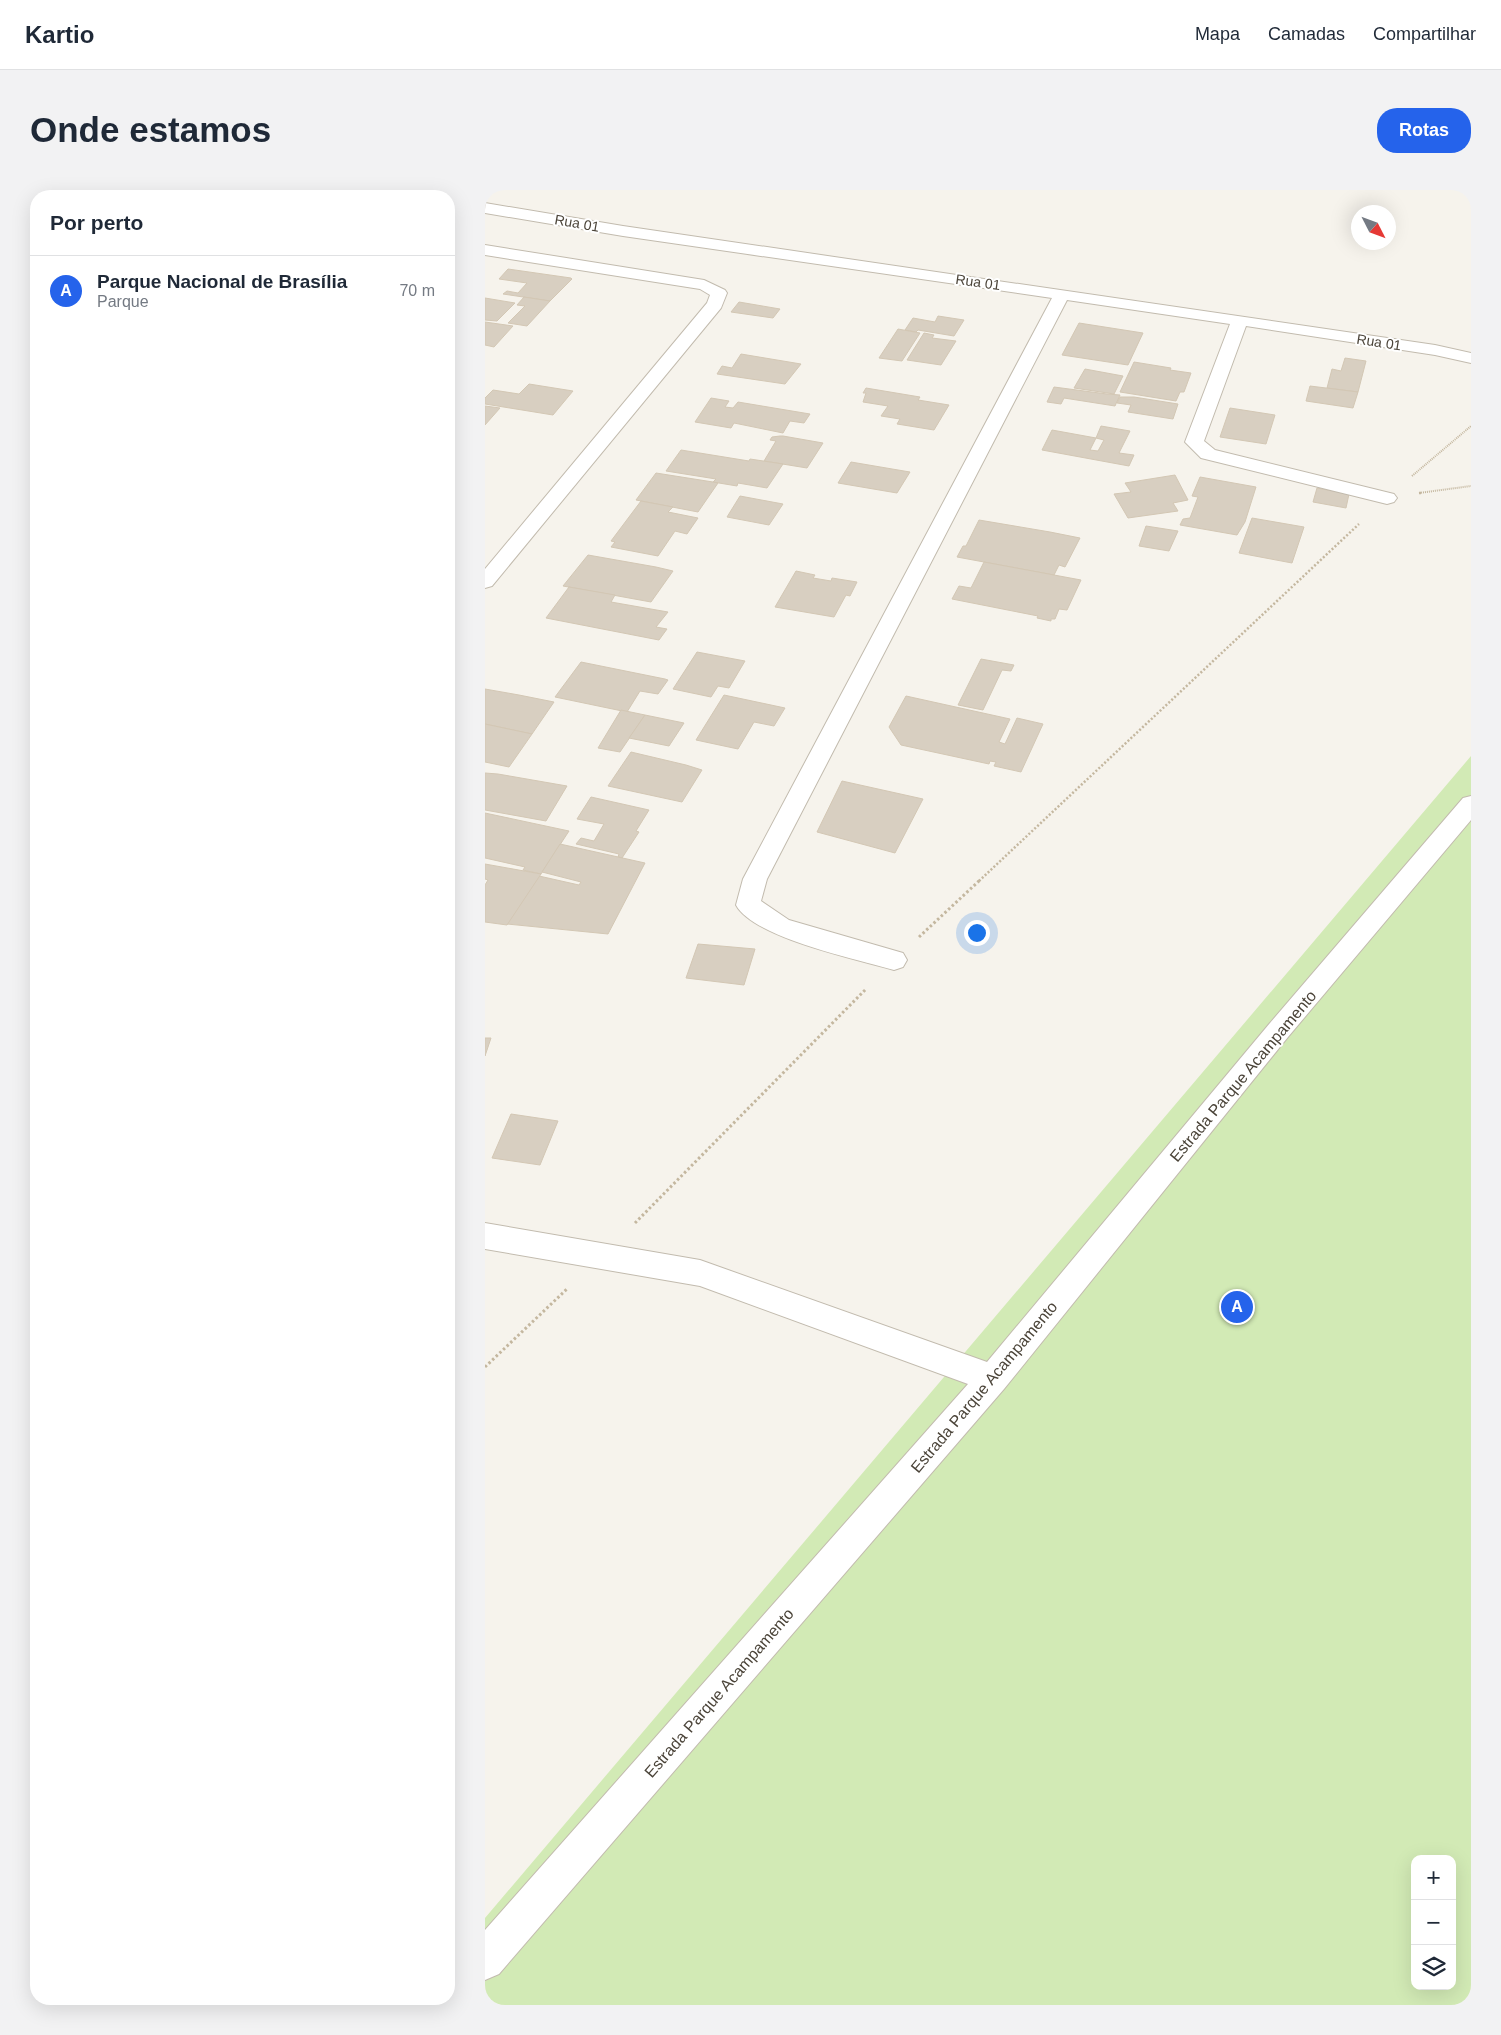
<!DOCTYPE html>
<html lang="pt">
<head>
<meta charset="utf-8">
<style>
  :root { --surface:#fff; --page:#f2f2f3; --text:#1f2937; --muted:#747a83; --line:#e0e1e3; --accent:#2563eb }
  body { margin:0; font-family:Helvetica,sans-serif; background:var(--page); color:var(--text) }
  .controls { position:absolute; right:15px; bottom:15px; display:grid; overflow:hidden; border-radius:10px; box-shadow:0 5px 20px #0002 }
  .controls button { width:45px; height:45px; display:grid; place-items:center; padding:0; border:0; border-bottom:1px solid var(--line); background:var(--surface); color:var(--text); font:25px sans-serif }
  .compass { position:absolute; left:866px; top:15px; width:45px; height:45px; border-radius:50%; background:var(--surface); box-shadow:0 5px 20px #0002; rotate:132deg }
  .you { position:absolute; left:491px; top:742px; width:18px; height:18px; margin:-12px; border:4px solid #fff; border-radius:50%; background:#1a73e8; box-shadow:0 0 0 8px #1a73e833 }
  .badge { display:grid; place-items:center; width:32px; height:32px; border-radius:50%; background:var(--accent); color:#fff; font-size:16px; font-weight:700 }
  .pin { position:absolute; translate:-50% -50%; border:2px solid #fff; box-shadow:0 1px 5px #0006 }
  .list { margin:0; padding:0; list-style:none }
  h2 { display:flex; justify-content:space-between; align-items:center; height:65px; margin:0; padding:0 20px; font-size:21px }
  h2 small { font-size:16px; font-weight:400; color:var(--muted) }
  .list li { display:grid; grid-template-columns:32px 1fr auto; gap:15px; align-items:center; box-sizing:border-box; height:70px; padding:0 20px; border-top:1px solid var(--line) }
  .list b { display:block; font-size:19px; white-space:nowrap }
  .list p { margin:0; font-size:16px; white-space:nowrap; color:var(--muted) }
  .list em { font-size:16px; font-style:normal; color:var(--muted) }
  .icon { flex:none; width:28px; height:28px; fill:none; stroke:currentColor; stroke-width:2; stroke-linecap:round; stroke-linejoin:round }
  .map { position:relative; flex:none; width:986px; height:1815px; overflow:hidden; border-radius:20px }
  header { display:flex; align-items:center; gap:30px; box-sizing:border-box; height:70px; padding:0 25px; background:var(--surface); border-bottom:1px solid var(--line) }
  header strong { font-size:24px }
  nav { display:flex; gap:28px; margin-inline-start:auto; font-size:18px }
  .intro { display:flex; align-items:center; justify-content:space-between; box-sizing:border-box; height:120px; padding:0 30px }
  h1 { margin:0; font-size:35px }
  .button { padding:12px 22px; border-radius:20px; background:var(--accent); color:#fff; font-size:18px; font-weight:700 }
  main { display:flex; gap:30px; padding:0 30px }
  aside { flex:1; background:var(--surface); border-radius:20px; box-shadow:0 5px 20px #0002 }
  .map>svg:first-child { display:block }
  .green { fill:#d2eab5; fill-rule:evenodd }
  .building { fill:#d8cfc1; stroke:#d3c7b4; fill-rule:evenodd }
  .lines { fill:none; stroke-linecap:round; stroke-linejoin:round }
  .minor-casing { stroke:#c2bbae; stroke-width:2 }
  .path-far2 { stroke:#c4b79f; stroke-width:2; stroke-dasharray:1 1; stroke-linecap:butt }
  .path-far1 { stroke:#c4b79f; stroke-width:2.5; stroke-dasharray:2 2; stroke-linecap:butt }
  .path { stroke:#c4b79f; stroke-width:3; stroke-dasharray:2.5 2.5; stroke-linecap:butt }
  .minor { fill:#fff; fill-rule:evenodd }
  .labels { text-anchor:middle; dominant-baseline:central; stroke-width:4; stroke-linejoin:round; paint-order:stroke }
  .far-street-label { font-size:14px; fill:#4b4439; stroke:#fff }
  .street-label { font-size:16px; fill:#4b4439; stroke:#fff }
</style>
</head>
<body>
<header>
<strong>Kartio</strong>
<nav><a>Mapa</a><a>Camadas</a><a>Compartilhar</a></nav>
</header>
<div class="intro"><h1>Onde estamos</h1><a class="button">Rotas</a></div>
<main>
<aside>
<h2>Por perto<small></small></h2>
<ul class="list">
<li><span class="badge">A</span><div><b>Parque Nacional de Brasília</b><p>Parque</p></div><em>70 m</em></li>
</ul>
</aside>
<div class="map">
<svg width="986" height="1815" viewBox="0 0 986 1815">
  <rect width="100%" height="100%" fill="#f6f3ec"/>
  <path class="green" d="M986,566v1249h-986v-87zM930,1669h37v127h-37z"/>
  <g class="building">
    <path d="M23,79l63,9 1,1 -22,22 -47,-7 4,-3 11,2 9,-10 -28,-4z"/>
    <path d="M39,107l26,4 -23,25 -19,-3 17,-17 -8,-1z"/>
    <path d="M0,108l30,5 -18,18 -12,-1z"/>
    <path d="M254,112l41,7 -7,9 -42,-6z"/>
    <path d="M453,126l26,4 -10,16 -36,-6 -2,2 -11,-2 8,-12 22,4z"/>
    <path d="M0,132l28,4 -19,21 -9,-2z"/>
    <path d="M594,133l64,10 -15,32 -66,-10z"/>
    <path d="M413,139l22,4 -18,28 -23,-3z"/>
    <path d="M439,143l10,2 -2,3 24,3 -15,24 -34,-5z"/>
    <path d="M256,164l60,10 -16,20 -68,-10 5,-8 10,2z"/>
    <path d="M860,168l21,3 -8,31 -31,-4 5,-19 9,2z"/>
    <path d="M649,172l37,6 -1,2 21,3 -7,19h-4l-4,9 -56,-9z"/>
    <path d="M600,179l38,7 -9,18 -40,-6z"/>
    <path d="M44,194l44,7 -20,24 -68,-11v-6l8,-8 26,4z"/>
    <path d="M825,196l48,6 -5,16 -47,-7z"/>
    <path d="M569,197l53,7 13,1 -5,11 -51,-8 -3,6 -14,-2z"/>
    <path d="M381,198l54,9 -2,3 31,5 -15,25 -37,-6 3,-5 -19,-3 7,-10 -25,-4 3,-9h-3z"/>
    <path d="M635,207h14l44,7 -5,15 -45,-7 3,-7 -14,-2z"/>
    <path d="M226,208l18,3 -4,6 8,1 5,-6 72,12 -6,9 -14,-2 -7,12 -49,-10 -3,5 -36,-6z"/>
    <path d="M0,216l15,2 -15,17z"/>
    <path d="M745,218l45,7 -9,29 -46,-7z"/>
    <path d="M616,236l29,5 -11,22 15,2 -5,11 -87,-16 10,-20 44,8zM611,248l8,2 -6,11 -8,-1z"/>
    <path d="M295,246h3l40,7 -16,25 -43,-7 12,-20 -6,-1 2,-3z"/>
    <path d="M196,260l68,11 1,-2 33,5 -16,24 -29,-5 -1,3 -24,-4 3,-3 -50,-8z"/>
    <path d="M366,272l53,9 6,1 -13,21 -59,-10z"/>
    <path d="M171,283l57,9 5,1 -20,29 -62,-12z"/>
    <path d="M690,285l13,25 -15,3 5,8 -50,7 -14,-24 17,-2 -6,-9z"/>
    <path d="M715,287l56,10 -11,35 -8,13 -57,-10 3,-6 7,-1 8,-21 -6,-1z"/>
    <path d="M832,298l32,6 -3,14 -33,-6z"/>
    <path d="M255,306l16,3 27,5 -14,21 -42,-8z"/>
    <path d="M156,311l32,6 -5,5 30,6 -11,16 -12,-3 -17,25 -47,-9 4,-5 -4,-1z"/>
    <path d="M767,328l52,9 -12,36 -53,-10z"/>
    <path d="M494,330l71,12 30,6 -15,29 -6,-2 -5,10 -97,-18 6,-11h3z"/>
    <path d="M661,336l32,5 -9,20 -30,-5z"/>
    <path d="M103,365l68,12 17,4 -22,31 -88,-16z"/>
    <path d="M499,372l70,13 27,5 -14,30 -8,-1 -4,10h-4v2l-14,-3 1,-2 -86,-17 7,-13 12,2z"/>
    <path d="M311,381l19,4 -2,3 18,3 1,-3 25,4 -7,14 -4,-1 -12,22 -59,-10z"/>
    <path d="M84,397l46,8 -4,7 57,10 -12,15 11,2 -8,11 -113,-22z"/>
    <path d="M212,462l48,9 -16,27 -11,-2 -7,11 -38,-8z"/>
    <path d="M496,469l33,6 -3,6 -9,-1 -19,40 -25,-5z"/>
    <path d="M96,472l84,17 3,1 -10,14 -18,-3 -13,21 -72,-15z"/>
    <path d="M0,499l34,6 35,7 -22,32 -47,-10z"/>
    <path d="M239,505l61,13 -11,18 -20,-4 -16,27 -42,-9z"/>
    <path d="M421,506l104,23 -11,23 6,2 12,-26 26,6 -22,48 -27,-6 2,-4 -6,-1 -1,3 -88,-19 -12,-18z"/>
    <path d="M136,520l24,5 -25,37 -22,-4z"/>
    <path d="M160,525l39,8 -15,23 -40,-8z"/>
    <path d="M0,534l47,10 -23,33 -24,-5z"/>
    <path d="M146,562l55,13 16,5 -20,32 -74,-16z"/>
    <path d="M0,583l13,1 69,12 -21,35 -61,-11z"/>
    <path d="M357,591l81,18 -28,54 -78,-21z"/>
    <path d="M106,607l58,13 -13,21 3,1 -17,26 -4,-1 1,-3 -43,-10 5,-6 13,3 10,-17 -27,-5z"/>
    <path d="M0,623l84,18 -28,43 -18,-4 2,-3 -40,-9z"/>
    <path d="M75,654l85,19 -37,71 -101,-10 32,-48 40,9 2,-3 -39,-10z"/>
    <path d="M0,674l56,10 -34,51 -22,-3v-37l3,-5 -3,-1z"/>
    <path d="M213,754l57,5 -11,36 -58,-7z"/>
    <path d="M0,848h6l-6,18z"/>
    <path d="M26,924l47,7 -18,44 -48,-7z"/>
  </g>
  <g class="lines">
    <defs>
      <g id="minor">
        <path d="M0,13l138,23 812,119 36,8v10l-36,-8 -189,-29 -42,115 11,9 179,44 3,4 -3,4 -7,2 -186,-46 -16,-16 45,-118 -163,-24 -300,579 -6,22 28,19 114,33 4,7 -4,7 -9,3c-37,-11 -140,-32 -158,-65l7,-26 309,-581 -429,-62 -138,-23z"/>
        <path d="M0,55l219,35 21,10 2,3 -6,15 -229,278 -7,2v-19l222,-266 3,-8 -10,-6 -215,-34z"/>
        <path d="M986,606v24l-183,217 -284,352 -505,585 -14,6v-50l483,-546 -268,-98 -215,-37v-26l215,37 287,102 283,-339 193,-225z"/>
      </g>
    </defs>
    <use href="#minor" class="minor-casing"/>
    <g class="path-far2">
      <path d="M927,286l59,-50"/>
      <path d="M934,303l52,-7"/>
    </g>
    <g class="path-far1">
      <path d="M934,303h3"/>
      <path d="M494,691l380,-357"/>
    </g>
    <g class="path">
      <path d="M434,747l61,-57"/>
      <path d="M150,1033l231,-234"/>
      <path d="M0,1177l83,-79"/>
    </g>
    <use href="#minor" class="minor"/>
  </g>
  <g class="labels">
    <g class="far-street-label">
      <text transform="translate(92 33) rotate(10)">Rua 01</text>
      <text transform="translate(493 92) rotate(8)">Rua 01</text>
      <text transform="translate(894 152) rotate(9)">Rua 01</text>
    </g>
    <g class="street-label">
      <text transform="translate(758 886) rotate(-50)">Estrada Parque Acampamento</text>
      <text transform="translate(499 1197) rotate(-50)">Estrada Parque Acampamento</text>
      <text transform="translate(234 1503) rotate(-49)">Estrada Parque Acampamento</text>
    </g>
  </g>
</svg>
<div class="controls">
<button>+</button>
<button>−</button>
<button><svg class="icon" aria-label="layers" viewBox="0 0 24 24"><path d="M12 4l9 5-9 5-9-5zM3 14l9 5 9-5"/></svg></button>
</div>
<svg class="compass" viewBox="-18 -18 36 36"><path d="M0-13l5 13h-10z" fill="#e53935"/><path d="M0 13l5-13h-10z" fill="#747a83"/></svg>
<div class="you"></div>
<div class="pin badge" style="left:752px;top:1117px">A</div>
</div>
</main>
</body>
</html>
